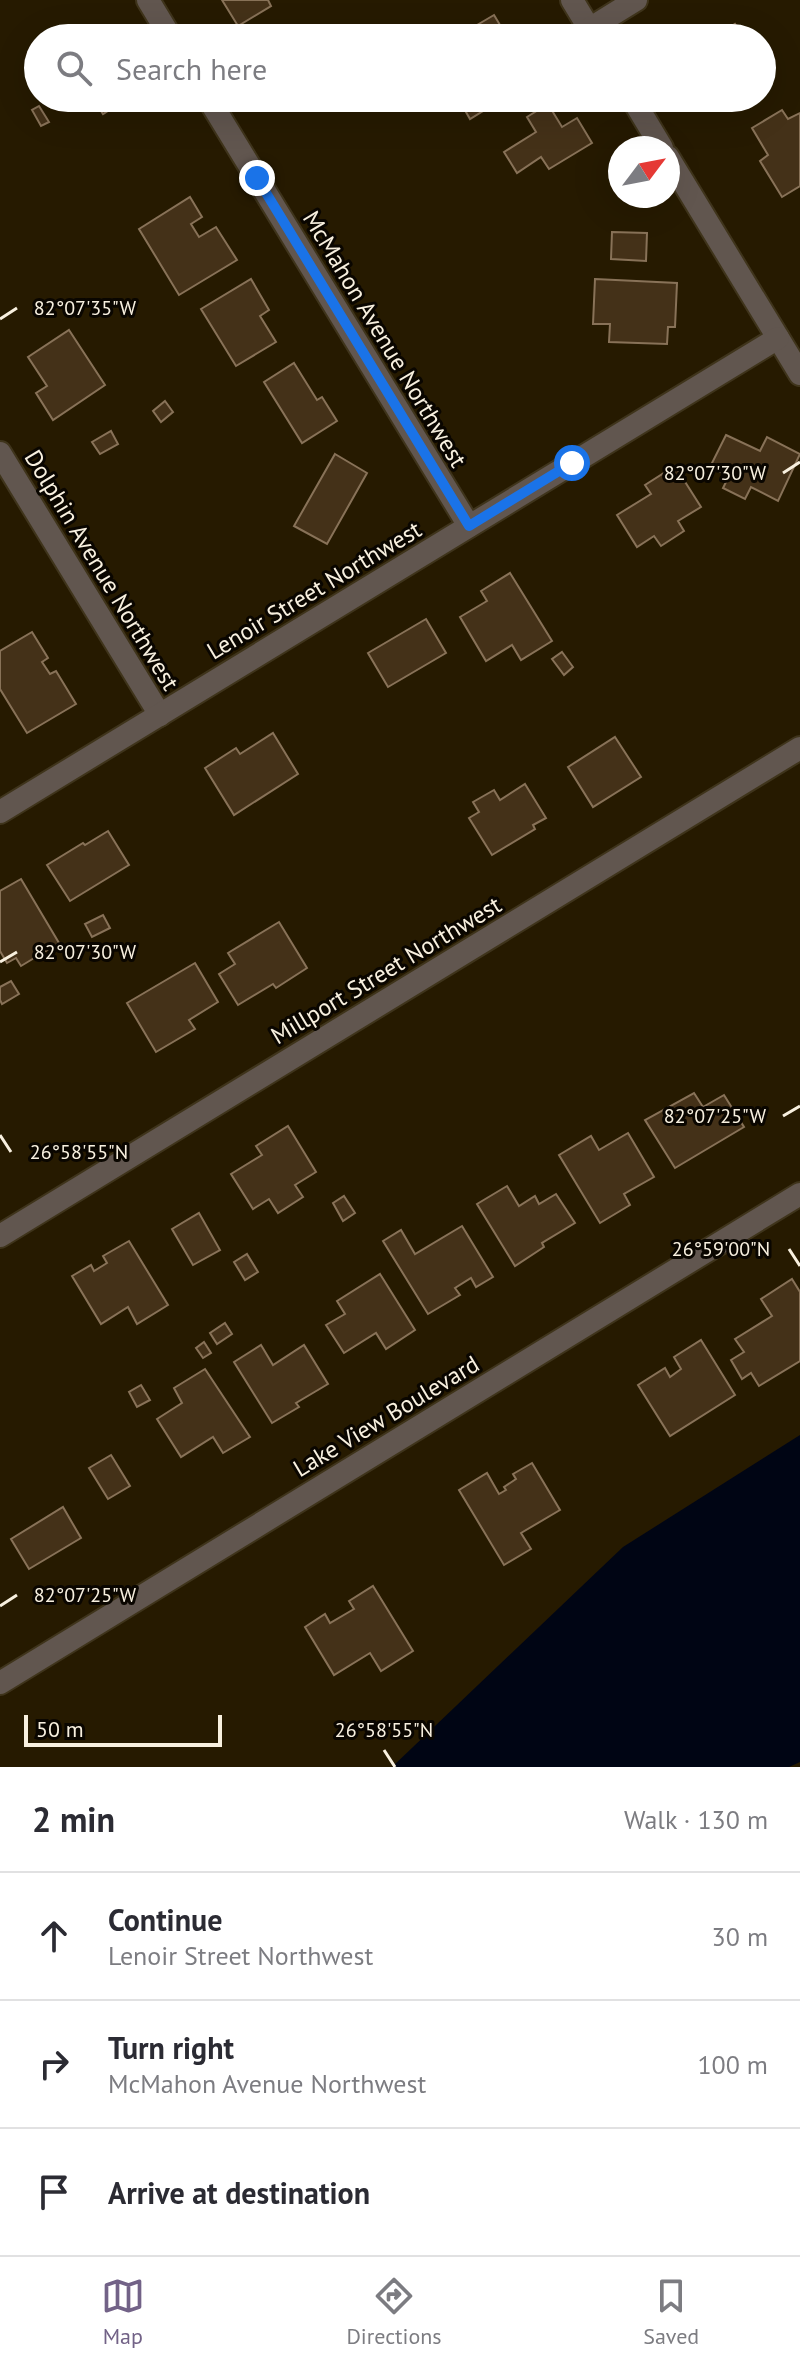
<!DOCTYPE html>
<html lang="en">
<head>
<meta charset="utf-8">
<style>
  :root { --surface:#fff; --page:#f7f7f7; --text:#2b2b33; --muted:#7c7c81; --line:#e1e1e2; --accent:#726287 }
  body { margin:0; font-family:"PT Sans",sans-serif; background:var(--page); color:var(--text) }
  .compass { position:absolute; left:608px; top:136px; width:72px; height:72px; border-radius:50%; background:var(--surface); box-shadow:0 8px 32px #0002; rotate:58deg }
  .scale { position:absolute; left:24px; bottom:20px; width:198px; box-sizing:border-box; padding-left:8px; border:4px solid #f8f0df; border-top:0; font-size:22px; line-height:28px; white-space:nowrap; color:#f8f0df; -webkit-text-stroke:6px #0a0600; paint-order:stroke }
  .stop { position:absolute; width:24px; height:24px; margin:-18px; border:6px solid #1a73e8; border-radius:50%; background:#fff }
  .stop.end { background:#1a73e8; border-color:#fff; box-shadow:0 2px 8px #0008 }
  .list { margin:0; padding:0; list-style:none }
  h2 { display:flex; justify-content:space-between; align-items:center; height:104px; margin:0; padding:0 32px; font-size:34px }
  h2 small { font-size:26px; font-weight:400; color:var(--muted) }
  .list li { display:grid; grid-template-columns:52px 1fr auto; gap:24px; align-items:center; box-sizing:border-box; height:128px; padding:0 32px; border-top:2px solid var(--line) }
  .list b { display:block; font-size:30px; white-space:nowrap }
  .list p { margin:0; font-size:26px; white-space:nowrap; color:var(--muted) }
  .list em { font-size:26px; font-style:normal; color:var(--muted) }
  .icon { flex:none; width:44px; height:44px; fill:none; stroke:currentColor; stroke-width:2; stroke-linecap:round; stroke-linejoin:round }
  .map { position:relative; flex:none; width:800px; height:1767px; overflow:hidden }
  .search { position:absolute; background:var(--surface); box-shadow:0 8px 32px #0002; left:24px; right:24px; top:24px; height:88px; display:flex; align-items:center; gap:20px; box-sizing:border-box; padding:0 28px; border-radius:44px; color:var(--muted); font-size:30px }
  .sheet { height:488px; background:var(--surface) }
  nav { display:flex; justify-content:space-around; align-items:center; box-sizing:border-box; height:112px; border-top:2px solid var(--line); background:var(--surface); font-size:22px; color:var(--muted) }
  nav a { display:grid; justify-items:center; gap:4px }
  nav .on { color:var(--accent) }
  .map>svg:first-child { display:block }
  .water { fill:#000514 }
  .building { fill:#443118; stroke:#887258; stroke-width:2 }
  .lines { fill:none; stroke-linecap:round; stroke-linejoin:round }
  .minor-casing { stroke:#3f341b; stroke-width:26 }
  .tertiary-casing { stroke:#3f341b; stroke-width:26 }
  .minor { stroke:#61564f; stroke-width:22 }
  .tertiary { stroke:#61564f; stroke-width:22 }
  .route { stroke:#1a73e8; stroke-width:10 }
  .ticks { fill:none; stroke:#f8f0df; stroke-width:3 }
  .labels { text-anchor:middle; dominant-baseline:central; stroke-width:6; stroke-linejoin:round; paint-order:stroke }
  .street-label { font-size:24px; fill:#f8f0df; stroke:#0a0600 }
  .ticks-label { font-size:20px; text-anchor:middle; fill:#f8f0df; stroke:#0a0600; stroke-width:6; stroke-linejoin:round; paint-order:stroke }
</style>
</head>
<body>
<div class="map">
<svg width="800" height="1767" viewBox="0 0 800 1767">
  <rect width="100%" height="100%" fill="#261a00"/>
  <path class="water" d="M800,1435v327l-11,5h-397l231,-220z"/>
  <g class="building">
    <path d="M222,0h46l3,6 -33,20z"/>
    <path d="M494,15l12,20 -4,3h-47z"/>
    <path d="M735,24l9,14h-31z"/>
    <path d="M93,98h35l-25,16z"/>
    <path d="M458,98h46l-34,21z"/>
    <path d="M548,104l14,23 15,-9 15,25 -43,26 -8,-12 -24,16 -13,-21 32,-20 -9,-15z"/>
    <path d="M39,106l10,16 -8,4 -9,-16z"/>
    <path d="M782,110l6,9 12,-6v73l-18,11 -22,-36 8,-6 -16,-27z"/>
    <path d="M190,197l12,20 -11,7 8,13 17,-10 21,33 -58,35 -40,-66z"/>
    <path d="M612,232l35,1 -1,28 -35,-2z"/>
    <path d="M251,279l18,31 -9,6 16,26 -40,24 -35,-57z"/>
    <path d="M595,279l82,4 -2,44h-7l-1,17 -58,-2 1,-18h-17z"/>
    <path d="M69,330l36,55 -52,35 -17,-27 11,-7 -19,-29z"/>
    <path d="M294,363l23,37 5,-3 15,24 -35,22 -38,-61z"/>
    <path d="M165,401l8,11 -12,10 -8,-11z"/>
    <path d="M111,431l7,13 -18,10 -8,-12z"/>
    <path d="M726,435l34,16 7,-14 33,17 -22,47 -27,-14 -6,12 -22,-11 6,-12 -19,-9z"/>
    <path d="M335,454l32,19 -40,71 -33,-18z"/>
    <path d="M675,466l26,41 -23,14 6,10 -23,15 -7,-10 -17,11 -20,-32 34,-21 -6,-9z"/>
    <path d="M510,573l42,68 -31,19 -9,-15 -26,16 -26,-44 27,-16 -6,-10z"/>
    <path d="M426,619l20,34 -58,34 -20,-34z"/>
    <path d="M32,632l16,26 -6,4 8,12 6,-3 20,33 -49,29 -27,-44v-38z"/>
    <path d="M562,652l11,15 -9,8 -12,-16z"/>
    <path d="M273,733l25,41 -64,41 -29,-47 31,-20 4,6z"/>
    <path d="M615,737l26,40 -48,30 -25,-40z"/>
    <path d="M525,784l21,34 -13,7 2,4 -43,26 -23,-37 10,-6 -6,-10 21,-12 6,10z"/>
    <path d="M108,831l21,34 -59,36 -23,-36 36,-22 2,2z"/>
    <path d="M21,879l38,64 -38,23 -5,-8 -9,5 -7,-12v-60z"/>
    <path d="M103,915l7,13 -18,9 -7,-13z"/>
    <path d="M279,922l28,46 -31,20 -3,-4 -35,21 -19,-31 16,-10 -7,-11z"/>
    <path d="M195,963l23,39 -29,18 6,9 -39,23 -29,-49z"/>
    <path d="M11,981l8,13 -17,10 -2,-4v-13z"/>
    <path d="M694,1093l9,14 21,-12 20,32 -69,41 -30,-48z"/>
    <path d="M288,1126l28,46 -21,13 8,12 -25,16 -9,-14 -16,10 -22,-35 31,-19 -6,-9z"/>
    <path d="M628,1133l26,44 -30,17 6,11 -30,18 -41,-68 32,-19 8,14z"/>
    <path d="M507,1186l12,20 16,-10 4,8 17,-10 19,29 -33,20 2,4 -29,19 -38,-62z"/>
    <path d="M344,1196l11,17 -12,8 -10,-18z"/>
    <path d="M199,1213l21,37 -27,15 -21,-36z"/>
    <path d="M462,1226l31,51 -17,10 -5,-9 -16,10 5,7 -32,19 -45,-73 18,-11 14,24z"/>
    <path d="M129,1241l39,64 -31,19 -9,-17 -27,17 -29,-48 19,-11 3,6 13,-8 -4,-7z"/>
    <path d="M247,1254l11,18 -13,8 -11,-18z"/>
    <path d="M380,1274l35,56 -29,19 -10,-16 -32,20 -18,-28 19,-11 -8,-13z"/>
    <path d="M792,1279l8,13v69l-41,25 -8,-13 -9,6 -11,-19 13,-8 -9,-13 37,-23 -11,-17z"/>
    <path d="M225,1323l7,11 -15,10 -7,-11z"/>
    <path d="M701,1340l34,55 -65,41 -32,-51 27,-17 5,9 11,-8 -7,-12z"/>
    <path d="M204,1342l7,11 -8,5 -7,-10z"/>
    <path d="M261,1345l12,20 31,-20 24,39 -32,19 3,4 -27,16 -38,-61z"/>
    <path d="M205,1369l45,68 -27,16 -10,-16 -32,20 -24,-38 25,-16 -8,-15z"/>
    <path d="M141,1385l9,15 -13,7 -8,-15z"/>
    <path d="M111,1455l19,31 -22,13 -19,-31z"/>
    <path d="M532,1463l28,47 -39,23 10,16 -27,16 -45,-75 28,-17 12,21 7,-4 -2,-3 12,-8 -3,-5z"/>
    <path d="M63,1507l18,31 -52,31 -18,-30z"/>
    <path d="M373,1586l40,65 -32,20 -11,-18 -36,22 -29,-48 20,-13 5,9 24,-14 -5,-8z"/>
  </g>
  <g class="lines">
    <defs>
      <g id="minor">
        <path d="M148,0l23,38"/>
        <path d="M572,0l23,38"/>
        <path d="M589,29l47,-29"/>
        <path d="M208,98l261,428"/>
        <path d="M632,98l30,50"/>
        <path d="M668,157l132,217"/>
        <path d="M0,453l160,262"/>
        <path d="M0,812l778,-474"/>
        <path d="M0,1236l800,-488"/>
      </g>
      <path id="tertiary" d="M0,1683l800,-489"/>
    </defs>
    <use href="#minor" class="minor-casing"/>
    <use href="#tertiary" class="tertiary-casing"/>
    <use href="#minor" class="minor"/>
    <use href="#tertiary" class="tertiary"/>
  </g>
  <g class="lines">
    <path class="route" d="M257,178l212,348 103,-63"/>
  </g>
  <path class="ticks" d="M0,319l17,-11M783,473l17,-11M0,962l17,-10M783,1116l17,-10M0,1135l11,17M789,1249l11,17M0,1606l17,-11M384,1750l11,17"/>
  <g class="labels">
    <g class="street-label">
      <text transform="translate(385 339) rotate(59)">McMahon Avenue Northwest</text>
      <text transform="translate(102 570) rotate(59)">Dolphin Avenue Northwest</text>
      <text transform="translate(314 590) rotate(-31)">Lenoir Street Northwest</text>
      <text transform="translate(386 970) rotate(-31)">Millport Street Northwest</text>
      <text transform="translate(386 1416) rotate(-31)">Lake View Boulevard</text>
    </g>
  </g>
  <g class="ticks-label">
    <text x="85" y="315">82°07'35"W</text>
    <text x="715" y="480">82°07'30"W</text>
    <text x="85" y="959">82°07'30"W</text>
    <text x="715" y="1123">82°07'25"W</text>
    <text x="79" y="1159">26°58'55"N</text>
    <text x="721" y="1256">26°59'00"N</text>
    <text x="85" y="1602">82°07'25"W</text>
    <text x="384" y="1737">26°58'55"N</text>
  </g>
</svg>
<svg class="compass" viewBox="-18 -18 36 36"><path d="M0-13l5 13h-10z" fill="#e53935"/><path d="M0 13l5-13h-10z" fill="#7c7c81"/></svg>
<div class="scale">50 m</div>
<div class="stop" style="left:572px;top:463px"></div>
<div class="stop end" style="left:257px;top:178px"></div>
<div class="search"><svg class="icon" aria-label="search" viewBox="0 0 24 24"><circle cx="10" cy="10" r="6"/><path d="M15 15l6 6"/></svg>Search here</div>
</div>
<section class="sheet">
<h2>2 min<small>Walk · 130 m</small></h2>
<ul class="list">
<li><svg class="icon" aria-label="ahead" viewBox="0 0 24 24"><path d="M12 20V5M6 11l6-6 6 6"/></svg><div><b>Continue</b><p>Lenoir Street Northwest</p></div><em>30 m</em></li>
<li><svg class="icon" aria-label="right" viewBox="0 0 24 24"><path d="M7 20v-9h11M14 6l5 5-5 5"/></svg><div><b>Turn right</b><p>McMahon Avenue Northwest</p></div><em>100 m</em></li>
<li><svg class="icon" aria-label="arrive" viewBox="0 0 24 24"><path d="M6 21V4h12l-3 4 3 4H6"/></svg><div><b>Arrive at destination</b></div></li>
</ul>
</section>
<nav>
<a class="on"><svg class="icon" aria-label="map" viewBox="0 0 24 24"><path d="M3 6l6-2 6 2 6-2v14l-6 2-6-2-6 2zM9 4v14M15 6v14"/></svg>Map</a>
<a><svg class="icon" aria-label="directions" viewBox="0 0 24 24"><path d="M12 3l9 9-9 9-9-9zM9 14v-3h6M13 9l2 2-2 2"/></svg>Directions</a>
<a><svg class="icon" aria-label="saved" viewBox="0 0 24 24"><path d="M7 4h10v16l-5-4-5 4z"/></svg>Saved</a>
</nav>
</body>
</html>
